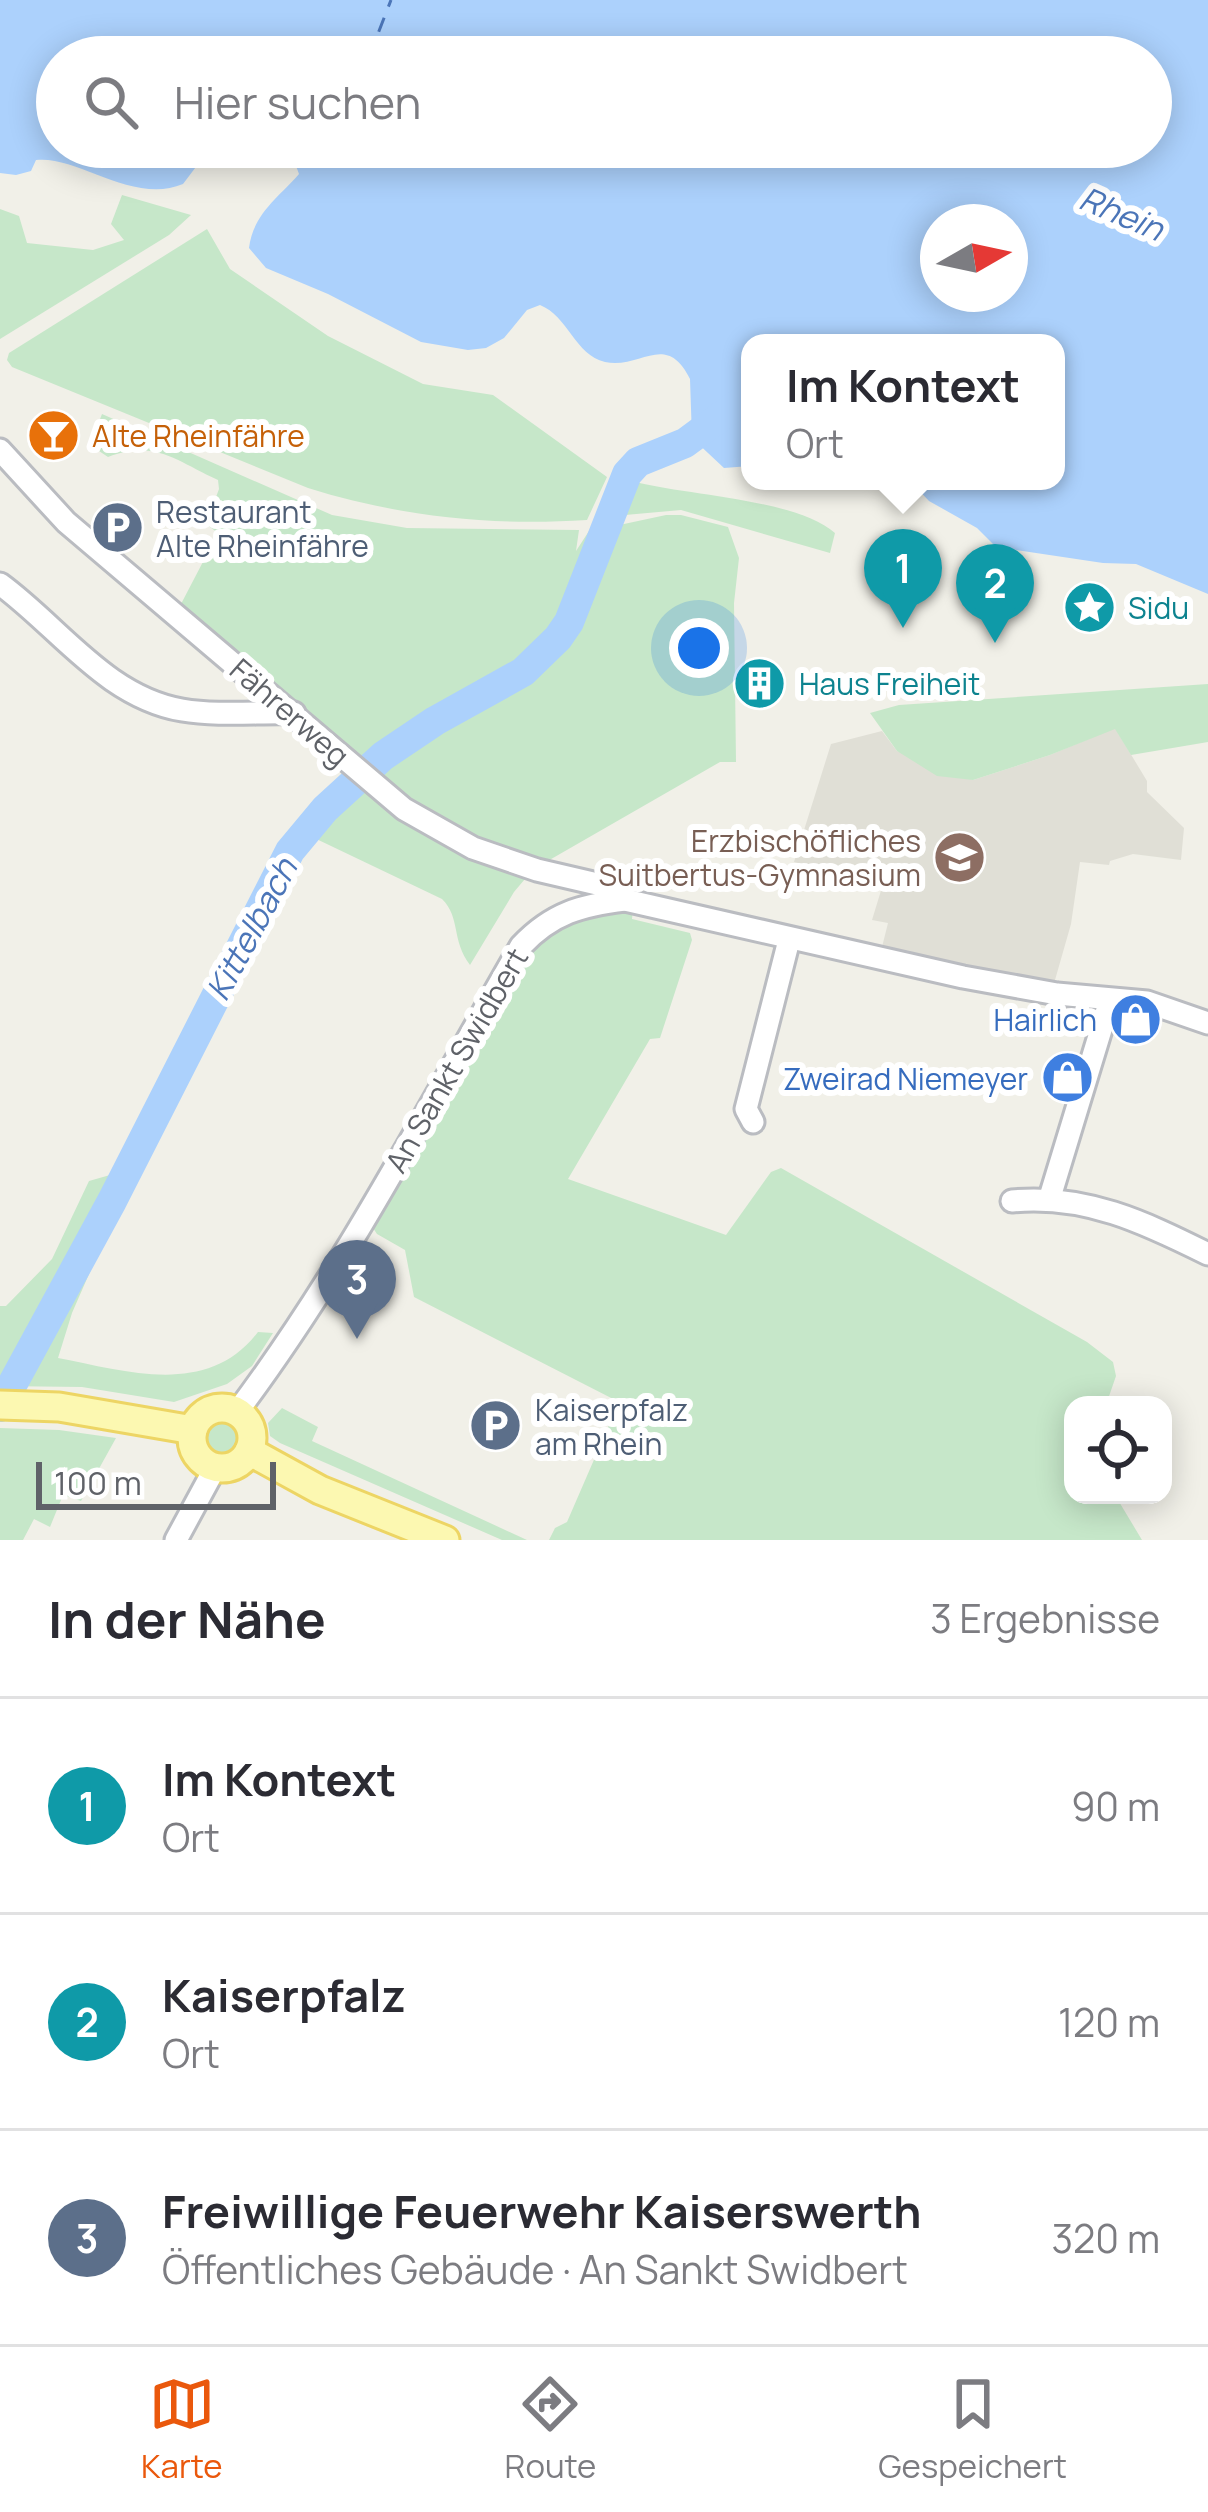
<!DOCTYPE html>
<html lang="de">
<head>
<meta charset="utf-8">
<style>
  :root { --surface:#fff; --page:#f2f2f3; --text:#2b2b33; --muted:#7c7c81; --line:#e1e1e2; --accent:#ea580c }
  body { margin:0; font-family:Manrope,sans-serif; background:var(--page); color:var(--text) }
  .controls { position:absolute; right:36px; bottom:36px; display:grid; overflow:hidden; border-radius:24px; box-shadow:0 6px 30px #0003 }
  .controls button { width:108px; height:108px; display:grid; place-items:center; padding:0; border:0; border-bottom:3px solid var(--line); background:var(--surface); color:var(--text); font:60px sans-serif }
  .compass { position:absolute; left:920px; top:204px; width:108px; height:108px; border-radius:50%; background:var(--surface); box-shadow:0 6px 30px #0003; rotate:81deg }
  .scale { position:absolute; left:36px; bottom:30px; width:240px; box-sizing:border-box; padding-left:12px; border:6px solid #5f6268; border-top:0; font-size:33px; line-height:42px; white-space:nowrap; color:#5f6268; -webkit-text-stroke:9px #fff; paint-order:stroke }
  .you { position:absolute; left:699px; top:648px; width:42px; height:42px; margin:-30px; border:9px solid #fff; border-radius:50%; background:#1a73e8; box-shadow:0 0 0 18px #1a73e833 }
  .badge { display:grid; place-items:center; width:78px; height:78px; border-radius:50%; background:var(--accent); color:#fff; font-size:39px; font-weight:700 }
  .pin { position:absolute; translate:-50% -99px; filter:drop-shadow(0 3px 6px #0008) }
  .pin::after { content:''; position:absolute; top:63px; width:42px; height:36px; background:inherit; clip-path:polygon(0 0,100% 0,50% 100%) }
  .popup { position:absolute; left:741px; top:334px; width:324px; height:156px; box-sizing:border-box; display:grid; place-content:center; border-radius:24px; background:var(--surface); filter:drop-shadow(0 3px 9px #0005); font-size:39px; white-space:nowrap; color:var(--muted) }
  .popup b { font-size:45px; color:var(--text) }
  .popup::after { content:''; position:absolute; left:50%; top:100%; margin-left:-24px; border:24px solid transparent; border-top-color:var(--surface) }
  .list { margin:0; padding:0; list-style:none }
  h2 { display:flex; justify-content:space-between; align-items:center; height:156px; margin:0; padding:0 48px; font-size:51px }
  h2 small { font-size:39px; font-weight:400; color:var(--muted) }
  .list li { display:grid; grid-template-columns:78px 1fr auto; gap:36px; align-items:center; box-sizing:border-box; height:216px; padding:0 48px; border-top:3px solid var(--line) }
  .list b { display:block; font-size:45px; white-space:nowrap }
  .list p { margin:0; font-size:39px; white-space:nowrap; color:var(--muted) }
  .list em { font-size:39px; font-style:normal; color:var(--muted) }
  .icon { flex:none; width:66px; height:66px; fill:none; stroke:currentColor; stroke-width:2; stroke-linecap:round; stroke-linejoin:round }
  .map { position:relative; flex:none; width:1208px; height:1540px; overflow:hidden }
  .search { position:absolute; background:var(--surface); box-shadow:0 6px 30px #0003; left:36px; right:36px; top:36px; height:132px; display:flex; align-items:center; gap:30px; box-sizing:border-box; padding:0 42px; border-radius:66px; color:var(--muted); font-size:45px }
  .sheet { height:804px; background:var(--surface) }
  nav { display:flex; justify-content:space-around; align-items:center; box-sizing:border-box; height:168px; border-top:3px solid var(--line); background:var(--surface); font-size:33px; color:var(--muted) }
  nav a { display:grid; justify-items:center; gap:6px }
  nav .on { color:var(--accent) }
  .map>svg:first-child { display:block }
  .education { fill:#e0dfd6 }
  .green { fill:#c6e7c9 }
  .water { fill:#acd1fc; fill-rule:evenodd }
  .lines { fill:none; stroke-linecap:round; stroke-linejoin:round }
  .river { stroke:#acd1fc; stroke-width:30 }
  .ferry { stroke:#4b75b8; stroke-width:3; stroke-dasharray:15 12; stroke-linecap:butt }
  .minor-casing { stroke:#babcc1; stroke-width:27 }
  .major-casing { stroke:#edd564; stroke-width:33 }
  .minor { stroke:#fff; stroke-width:21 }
  .major { stroke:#fcf8b1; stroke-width:27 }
  .labels { text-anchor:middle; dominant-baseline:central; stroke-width:12; stroke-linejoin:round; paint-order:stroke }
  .food-label { font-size:30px; fill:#c56008; stroke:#fff; text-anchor:start }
  .service-label { font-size:30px; fill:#4e5e75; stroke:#fff; text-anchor:start }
  .culture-label { font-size:30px; fill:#0d838f; stroke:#fff; text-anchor:start }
  .street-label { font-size:30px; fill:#5f6268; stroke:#fff }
  .education-label { font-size:30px; fill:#785e54; stroke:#fff; text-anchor:end }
  .shop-label { font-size:30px; fill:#366cbe; stroke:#fff; text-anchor:end }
  .water-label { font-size:33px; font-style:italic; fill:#4b75b8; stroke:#fff }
</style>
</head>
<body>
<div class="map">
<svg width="1208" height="1540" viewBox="0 0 1208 1540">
  <rect width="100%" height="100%" fill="#f1f0e8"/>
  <path class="education" d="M1115,728l32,53v11l37,36 -3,32 -48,-6 -23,7 -1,4 -29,-3 -9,62 -18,63 -172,-36 7,-28 -16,-3 11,-36 -89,-22 37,-118 51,-13 15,20 76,29 77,-25z"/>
  <g class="green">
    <path d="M122,195l69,20 -22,20 -169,104v-130l19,7 8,27 66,7 31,-10 -13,-16z"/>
    <path d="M207,229l23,40 98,67 95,48 70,11 114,82 -20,43c-97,6 -186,-3 -279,-32l-296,-121 -5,-7 2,-7z"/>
    <path d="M102,414l230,101 75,13 172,2 -3,21 13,-20h10c-21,53 -34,100 -79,137l-163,91 -171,-145 -5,-10 37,-71 -12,-9 13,-35 -1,-9c-42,-19 -63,-41 -110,-23l-18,-12z"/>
    <path d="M628,480c56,16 167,18 207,53l-5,20 -149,-43 -67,6z"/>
    <path d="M666,515h15l47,12 11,31 -5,45 2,159h-16l-181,104 -65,-23 -107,-70 17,-14 138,-81 39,-34 14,-21 35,-96z"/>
    <path d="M1208,684v58l-77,13 -16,-26 -65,26 -77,25 -36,-4 -40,-25 -27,-38 29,-8z"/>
    <path d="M361,784l169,89 -16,19 -44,73c-19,-25 -9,-47 -28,-66l-134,-64z"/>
    <path d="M633,907l-1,12 58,14 2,7 -32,98 -10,1 -82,140 158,56 45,-63 10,-4 306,174 26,20 3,14 -10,29h-33v90h42l27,45h-593l6,-12 12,-6 52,-120 -205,-105 -9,-47 -28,-16 -6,-9 156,-273c30,-30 65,-39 106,-45z"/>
    <path d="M117,1173l-4,46 -41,94 -14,45c68,13 150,40 200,-26l15,1 -21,33 -25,18 -53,18 -92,-15 -82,-1v-80h6l46,-47 37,-78z"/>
    <path d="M282,1408l36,19 -6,14 215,99h-25l-222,-97 -10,-7 -2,-13z"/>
    <circle cx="222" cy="1437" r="20"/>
    <path d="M0,1428l59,2 57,8 -35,63 -18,-6 -13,32 -16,-8 -11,21h-23z"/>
  </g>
  <path class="water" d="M0,0h1208v594l-72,-30 -33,-1 -107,-16 -19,-19 -48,-27 -19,-20h146v-138h-306v123l-26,2 -32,-30 -2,-59c-24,-49 -50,-9 -85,-17 -30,-7 -37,-46 -65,-57l-13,5 -23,28 -18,10 -18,2 -47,-8 -93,-48 -62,-26 -17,-20c4,-34 30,-51 50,-74l-10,-27h862v-90h-1094v90h154l-28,37c-50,21 -106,-29 -147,-24l-5,11 -15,4 -16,-2zM938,222h72v72h-72z"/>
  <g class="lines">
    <path class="river" d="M0,1407l112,-206 178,-350 35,-42 58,-53 52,-35 88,-49 35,-34 11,-16 58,-148 11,-12 47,-19 65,-48"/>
    <path class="ferry" d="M369,57l22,-57"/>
    <defs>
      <g id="minor">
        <path d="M0,450l66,72 338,287 69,39 64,22 73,17 15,13"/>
        <path d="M0,584c59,43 106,113 182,126 36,6 75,2 112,3"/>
        <path d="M753,1122l-7,-13 43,-169"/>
        <path d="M1050,1197l60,-197"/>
        <path d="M1012,1201c73,-7 132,21 196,53"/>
        <path d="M237,1412c109,-145 193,-309 284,-466 31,-33 61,-41 104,-46l338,77 94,17 90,8 61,21"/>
        <path d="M176,1540l39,-72"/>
      </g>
      <g id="major">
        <path d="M0,1405l59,2 134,23"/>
        <circle cx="222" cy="1438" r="30"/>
        <path d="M249,1451l71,39 125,50"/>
      </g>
    </defs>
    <use href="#minor" class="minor-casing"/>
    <use href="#major" class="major-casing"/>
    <use href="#minor" class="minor"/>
    <use href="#major" class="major"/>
  </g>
  <defs>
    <symbol id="bar-disc" viewBox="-11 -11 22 22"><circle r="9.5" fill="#e8710a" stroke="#fff"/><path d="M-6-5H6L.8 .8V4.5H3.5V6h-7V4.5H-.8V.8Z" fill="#fff"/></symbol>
    <symbol id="parking-disc" viewBox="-11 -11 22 22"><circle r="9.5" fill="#5c6f8a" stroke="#fff"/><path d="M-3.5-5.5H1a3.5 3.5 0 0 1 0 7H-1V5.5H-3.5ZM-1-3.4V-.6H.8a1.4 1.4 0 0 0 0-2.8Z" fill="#fff"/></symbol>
    <symbol id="sight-disc" viewBox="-11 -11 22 22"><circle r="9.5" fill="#0f9aa8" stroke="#fff"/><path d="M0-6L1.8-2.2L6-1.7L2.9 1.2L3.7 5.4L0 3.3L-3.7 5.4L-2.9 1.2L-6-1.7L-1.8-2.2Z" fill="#fff"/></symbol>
    <symbol id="building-disc" viewBox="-11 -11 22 22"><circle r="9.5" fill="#0f9aa8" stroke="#fff"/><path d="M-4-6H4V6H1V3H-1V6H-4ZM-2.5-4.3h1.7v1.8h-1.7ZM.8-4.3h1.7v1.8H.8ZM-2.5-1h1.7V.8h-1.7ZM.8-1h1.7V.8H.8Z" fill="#fff"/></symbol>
    <symbol id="school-disc" viewBox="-11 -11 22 22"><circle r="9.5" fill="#8d6e63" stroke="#fff"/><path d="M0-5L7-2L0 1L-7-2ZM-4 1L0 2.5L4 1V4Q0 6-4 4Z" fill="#fff"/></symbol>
    <symbol id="shop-disc" viewBox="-11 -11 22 22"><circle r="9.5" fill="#3f7fe0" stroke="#fff"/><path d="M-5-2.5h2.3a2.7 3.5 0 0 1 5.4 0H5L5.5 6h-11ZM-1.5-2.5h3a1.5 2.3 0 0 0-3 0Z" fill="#fff"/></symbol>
  </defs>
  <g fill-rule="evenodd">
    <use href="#bar-disc" x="24" y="406" width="59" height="59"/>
    <use href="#parking-disc" x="88" y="498" width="59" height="59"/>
    <use href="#sight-disc" x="1060" y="578" width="59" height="59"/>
    <use href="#building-disc" x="730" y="654" width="59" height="59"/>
    <use href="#school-disc" x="930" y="828" width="59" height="59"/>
    <use href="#shop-disc" x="1106" y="990" width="59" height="59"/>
    <use href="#shop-disc" x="1038" y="1048" width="59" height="59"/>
    <use href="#parking-disc" x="466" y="1396" width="59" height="59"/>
  </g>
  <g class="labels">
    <g class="food-label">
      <text x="92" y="435">Alte Rheinfähre</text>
    </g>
    <g class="service-label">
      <text x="156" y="511">Restaurant<tspan x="156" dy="34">Alte Rheinfähre</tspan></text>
      <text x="535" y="1409">Kaiserpfalz<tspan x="535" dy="34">am Rhein</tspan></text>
    </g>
    <g class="culture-label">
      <text x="1128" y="607">Sidu</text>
      <text x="799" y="683">Haus Freiheit</text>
    </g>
    <g class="street-label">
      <text transform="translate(290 712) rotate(41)">Fährerweg</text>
      <text transform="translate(456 1060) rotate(-60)">An Sankt Swidbert</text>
    </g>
    <g class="education-label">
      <text x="921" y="840">Erzbischöfliches<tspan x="921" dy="34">Suitbertus-Gymnasium</tspan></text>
    </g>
    <g class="shop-label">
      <text x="1097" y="1019">Hairlich</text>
      <text x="1028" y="1078">Zweirad Niemeyer</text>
    </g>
    <g class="water-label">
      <text transform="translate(1122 213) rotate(23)">Rhein</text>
      <text transform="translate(251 929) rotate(-62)">Kittelbach</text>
    </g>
  </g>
</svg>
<div class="controls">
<button><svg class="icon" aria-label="locate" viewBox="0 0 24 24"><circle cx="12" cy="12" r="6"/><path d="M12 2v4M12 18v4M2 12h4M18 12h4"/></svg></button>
</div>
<svg class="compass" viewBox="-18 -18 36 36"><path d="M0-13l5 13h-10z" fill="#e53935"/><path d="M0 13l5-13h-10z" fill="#7c7c81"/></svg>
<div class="scale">100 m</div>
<div class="you"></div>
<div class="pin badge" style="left:903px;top:628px;background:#0f9aa8">1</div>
<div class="popup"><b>Im Kontext</b>Ort</div>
<div class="pin badge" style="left:995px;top:643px;background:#0f9aa8">2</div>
<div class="pin badge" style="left:357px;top:1339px;background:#5c6f8a">3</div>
<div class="search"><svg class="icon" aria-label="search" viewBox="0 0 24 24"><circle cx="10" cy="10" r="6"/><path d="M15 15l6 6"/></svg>Hier suchen</div>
</div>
<section class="sheet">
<h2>In der Nähe<small>3 Ergebnisse</small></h2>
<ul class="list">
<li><span class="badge" style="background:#0f9aa8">1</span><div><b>Im Kontext</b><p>Ort</p></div><em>90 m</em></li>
<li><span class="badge" style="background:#0f9aa8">2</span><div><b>Kaiserpfalz</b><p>Ort</p></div><em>120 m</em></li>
<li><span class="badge" style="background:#5c6f8a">3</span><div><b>Freiwillige Feuerwehr Kaiserswerth</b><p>Öffentliches Gebäude · An Sankt Swidbert</p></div><em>320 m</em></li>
</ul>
</section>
<nav>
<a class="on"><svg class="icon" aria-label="map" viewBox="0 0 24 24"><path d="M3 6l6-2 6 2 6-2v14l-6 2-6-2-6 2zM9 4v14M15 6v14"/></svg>Karte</a>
<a><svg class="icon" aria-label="directions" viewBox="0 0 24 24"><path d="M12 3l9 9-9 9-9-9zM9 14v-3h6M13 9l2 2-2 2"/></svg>Route</a>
<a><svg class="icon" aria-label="saved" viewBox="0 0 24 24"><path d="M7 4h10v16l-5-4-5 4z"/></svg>Gespeichert</a>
</nav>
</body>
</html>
